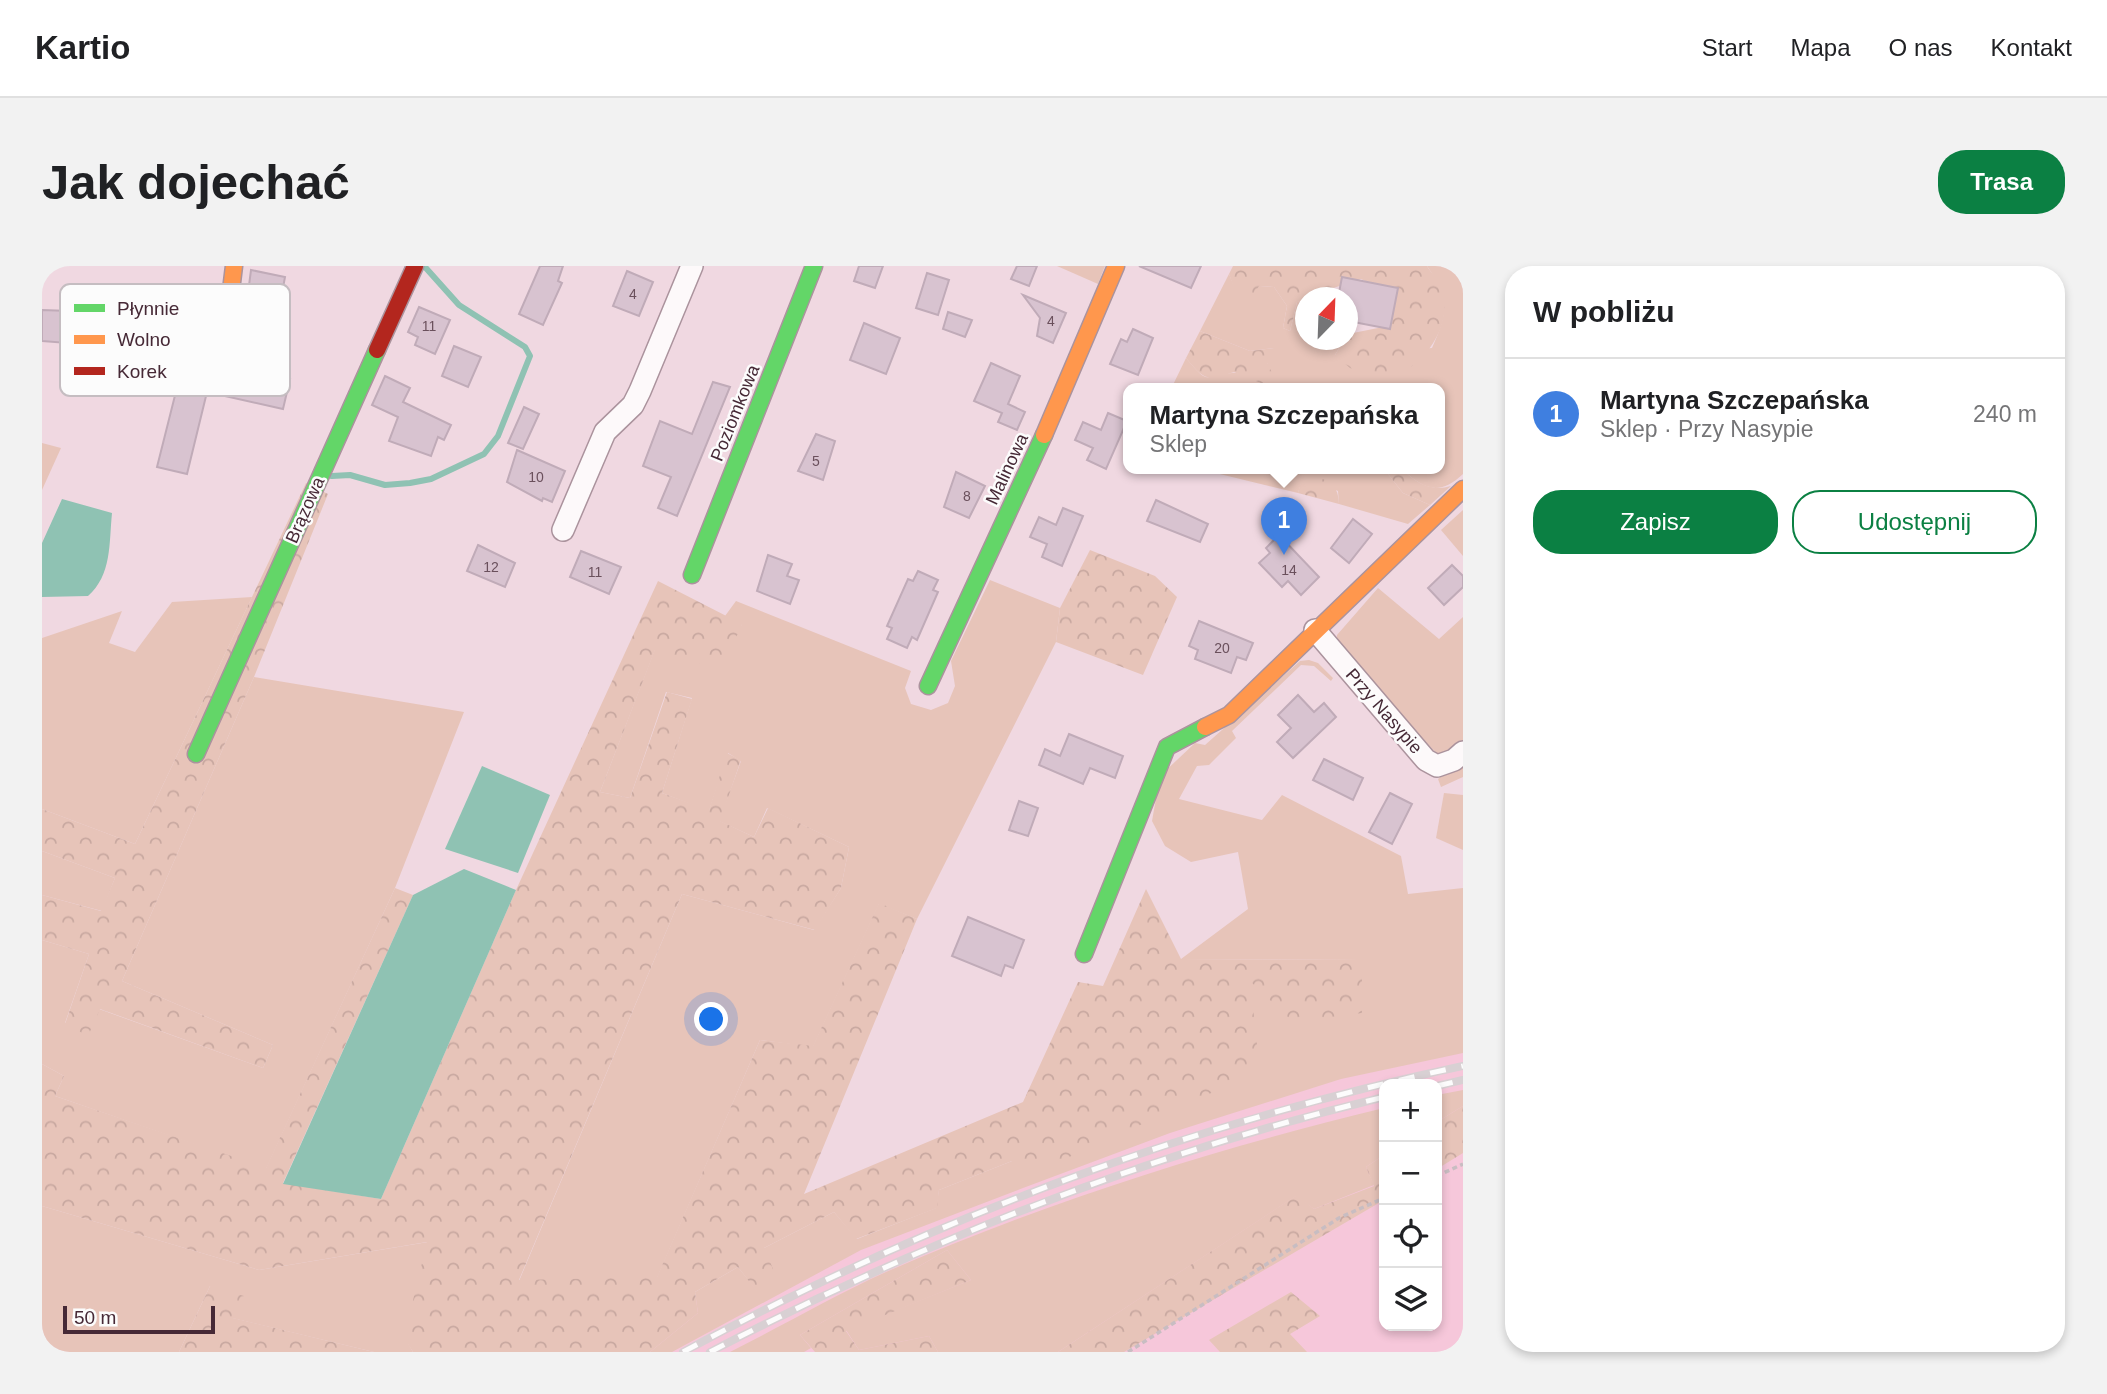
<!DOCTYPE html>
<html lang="pl">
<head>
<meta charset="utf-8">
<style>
  :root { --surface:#fff; --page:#f2f2f2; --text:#202124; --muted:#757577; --line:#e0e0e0; --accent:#0b8043 }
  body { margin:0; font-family:Arial,sans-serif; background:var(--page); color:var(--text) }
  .controls { position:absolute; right:21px; bottom:21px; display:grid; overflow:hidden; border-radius:14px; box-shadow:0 4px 10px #0003 }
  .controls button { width:63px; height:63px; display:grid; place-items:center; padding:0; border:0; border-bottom:2px solid var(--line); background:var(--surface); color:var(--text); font:35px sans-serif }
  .compass { position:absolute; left:1253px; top:21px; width:63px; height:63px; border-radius:50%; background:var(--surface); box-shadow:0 4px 10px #0003; rotate:23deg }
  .scale { position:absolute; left:21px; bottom:18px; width:152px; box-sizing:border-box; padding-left:7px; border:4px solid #462936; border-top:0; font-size:19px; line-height:24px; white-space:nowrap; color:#462936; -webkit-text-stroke:5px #fcfcfc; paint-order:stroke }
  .you { position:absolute; left:670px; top:754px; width:24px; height:24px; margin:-18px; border:5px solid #fff; border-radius:50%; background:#1a73e8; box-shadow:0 0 0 10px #1a73e833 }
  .badge { display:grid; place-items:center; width:46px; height:46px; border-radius:50%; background:var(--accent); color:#fff; font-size:23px; font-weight:700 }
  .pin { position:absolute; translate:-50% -58px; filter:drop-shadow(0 2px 4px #0008) }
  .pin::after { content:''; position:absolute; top:37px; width:24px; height:21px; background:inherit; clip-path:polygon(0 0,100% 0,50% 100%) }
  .popup { position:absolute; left:1081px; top:117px; width:322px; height:91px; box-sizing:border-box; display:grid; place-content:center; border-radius:14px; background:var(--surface); filter:drop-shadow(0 2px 5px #0005); font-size:23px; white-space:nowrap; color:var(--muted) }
  .popup b { font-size:26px; color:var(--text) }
  .popup::after { content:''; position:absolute; left:50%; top:100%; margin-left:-14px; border:14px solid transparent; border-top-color:var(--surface) }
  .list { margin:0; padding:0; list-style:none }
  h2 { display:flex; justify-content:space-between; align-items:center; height:91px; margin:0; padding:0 28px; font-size:30px }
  h2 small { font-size:23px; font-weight:400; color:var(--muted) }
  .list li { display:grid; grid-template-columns:46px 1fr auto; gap:21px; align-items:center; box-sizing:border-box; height:112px; padding:0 28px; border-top:2px solid var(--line) }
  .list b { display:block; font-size:26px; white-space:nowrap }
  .list p { margin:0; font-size:23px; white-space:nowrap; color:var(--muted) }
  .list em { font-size:23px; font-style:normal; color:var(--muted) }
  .actions { display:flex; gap:14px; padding:21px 28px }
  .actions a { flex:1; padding:16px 0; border:2px solid var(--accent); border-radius:28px; text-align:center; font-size:24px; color:var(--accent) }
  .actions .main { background:var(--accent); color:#fff }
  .icon { flex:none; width:38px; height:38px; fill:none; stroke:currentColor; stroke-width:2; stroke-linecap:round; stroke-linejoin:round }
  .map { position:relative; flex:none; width:1421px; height:1086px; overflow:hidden; border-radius:28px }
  header { display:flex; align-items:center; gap:42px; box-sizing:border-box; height:98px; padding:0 35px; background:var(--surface); border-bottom:2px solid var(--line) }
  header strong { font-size:33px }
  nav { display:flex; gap:38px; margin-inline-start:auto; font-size:24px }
  .intro { display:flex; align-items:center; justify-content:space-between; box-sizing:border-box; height:168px; padding:0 42px }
  h1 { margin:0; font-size:49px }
  .button { padding:18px 32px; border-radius:28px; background:var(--accent); color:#fff; font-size:24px; font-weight:700 }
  main { display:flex; gap:42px; padding:0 42px }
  aside { flex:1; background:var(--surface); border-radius:28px; box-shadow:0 4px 10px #0003 }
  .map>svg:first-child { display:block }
  .built { fill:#f6c7da; fill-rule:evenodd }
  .green { fill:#e7c4b9 }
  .forest { fill:url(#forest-crowns) }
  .water { fill:#8fc2b3 }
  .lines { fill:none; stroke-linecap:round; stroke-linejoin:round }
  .stream { stroke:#8fc2b3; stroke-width:6 }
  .building { fill:#d8c3d0; stroke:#c0abb8; stroke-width:2 }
  .street-casing { stroke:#ab939d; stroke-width:24 }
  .fast-casing { stroke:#ab939d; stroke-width:19 }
  .slow-casing { stroke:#ab939d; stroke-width:19 }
  .jam-casing { stroke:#ab939d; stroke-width:19 }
  .path { stroke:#c8bdc2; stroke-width:3.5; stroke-dasharray:5 3.5; stroke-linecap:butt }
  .street { stroke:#fdf9fa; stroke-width:21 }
  .fast { stroke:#63d668; stroke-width:16 }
  .slow { stroke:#ff974d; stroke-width:16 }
  .jam { stroke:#b3261e; stroke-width:16 }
  .rail-casing { stroke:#d8d0d3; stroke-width:8 }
  .rail { stroke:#fcfcfc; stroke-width:5; stroke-dasharray:16; stroke-linecap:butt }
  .labels { text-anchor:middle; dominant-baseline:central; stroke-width:5; stroke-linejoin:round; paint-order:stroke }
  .number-label { font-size:14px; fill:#6a505c }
  .street-label { font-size:18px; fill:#462936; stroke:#fcfcfc }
  .key { fill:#fcfcfc; stroke:#c5bdc1; stroke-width:2 }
  .key-label { font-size:19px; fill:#462936 }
</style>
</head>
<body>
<header>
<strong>Kartio</strong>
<nav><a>Start</a><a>Mapa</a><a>O nas</a><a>Kontakt</a></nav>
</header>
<div class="intro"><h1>Jak dojechać</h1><a class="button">Trasa</a></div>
<main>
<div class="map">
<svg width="1421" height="1086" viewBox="0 0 1421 1086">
  <defs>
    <pattern id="forest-crowns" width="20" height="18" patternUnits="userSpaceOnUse" patternTransform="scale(1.75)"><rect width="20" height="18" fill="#e7c4b9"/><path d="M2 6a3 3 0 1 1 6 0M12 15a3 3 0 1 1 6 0" fill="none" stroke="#c8a8a0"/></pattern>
  </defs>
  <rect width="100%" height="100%" fill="#f0d8e1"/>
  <path class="built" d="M1421,751v335h-907zM1342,818h53v242h-53z"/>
  <g class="green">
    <path d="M1015,0h48l-7,18z"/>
    <path d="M1385,0h36v208c-23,22 -39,16 -61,-5h38v-80h-269l15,-31c24,28 16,18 46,15 12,-2 26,9 36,13l-1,-22 7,-16 -24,3 -50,-20 29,-57 7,17 23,-5 15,1 13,19 -4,22 7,3 7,-29 8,-1 1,39h38l-9,15 97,-7c16,-36 18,-49 -5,-82z"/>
    <path d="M0,177l19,5 -19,42z"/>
    <path d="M1157,203h185l19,24 27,12 -22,19 -69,-20 -1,-13 -35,-14 -5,16z"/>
    <path d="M1421,244v46l-22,-26z"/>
    <path d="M948,314l70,28 -4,34 -139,277 -38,-15 -66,143 -53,-7 -103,238 -138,3 163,-387 132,36 27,-42 8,-41 -82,-39 -13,29 -35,-16 22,-60 -13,-8 -19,58 -47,-18 30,-95 -26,-6 -36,106 -30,-6 55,-143 87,-24 -17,-9 11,-15 175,70 -6,17 6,16 20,6 17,-7 7,-17 -4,-25z"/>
    <path d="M1336,322l61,51 24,-22v160l-22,10 -3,-8 13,-11 -115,-118 1,-15z"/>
    <path d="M210,331l-117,247 -93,-35v-171l80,-27 -13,32 26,9 37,-50z"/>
    <path d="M1267,394l9,3 15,15 -2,3 -17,-15 -13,-1 -69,66 4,7 -27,27 -12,1 -18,33 83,21 20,-25 119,61 7,38 55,-6v165l-122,26 -171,54 -147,55 -162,62 -189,102h-22l48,-39 -3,-21 43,-25 20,25 6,-44 70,-36 23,27 79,-31 3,-18 73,-29 238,-181 111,32 1,-52 -181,-1 67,-50 -10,-57 -47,10 -26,-16 -13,-25 8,-45 35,-33 10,2 95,-84z"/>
    <path d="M212,411l210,35 -69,176 -129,281 -211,-73 9,-20 -22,-12v-124l47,14 -24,69 34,-14 164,59 10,-23 -151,-64z"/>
    <path d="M1402,527l19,2v55l-27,-12z"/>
    <path d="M0,585l73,27 -13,33 -60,-16z"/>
    <path d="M1421,824v16l-26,16v-27z"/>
    <path d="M1342,842v47l-18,12 8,18 -60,24 -18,-13 -238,156h-120l-9,-16 -70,14 -13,-20 125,-50 -24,-30 -147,85 11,13 -7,4h-74c52,-26 103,-56 156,-80 161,-70 328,-123 498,-164z"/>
    <path d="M0,940l217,64 169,-28 -23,96 8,14h-39l-142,-34 -22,-32 -31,66h-137z"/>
  </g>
  <g class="forest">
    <path d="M1191,0h194c4,7 13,15 15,22 15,43 -32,100 -75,88 -14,-4 -22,-12 -32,-21l9,-15h4v-6l35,-7 -2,-38 -20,-10 -34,11 -6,7 -15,1 -1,3 -8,1 -7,29 -7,-3 4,-22 -13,-19 -15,-1 -6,10 -18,-5 -6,-17z"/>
    <path d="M1158,65l50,20 24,-3 3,7 -10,9 6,10 -5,12 -34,-14c-28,9 -29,9 -48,-14z"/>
    <path d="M1342,203h18c14,14 29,23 49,17l-21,19 -27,-12z"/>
    <path d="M1260,211c22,0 36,3 37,27l-41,-11z"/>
    <path d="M264,217l22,11 -74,183 -132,304 151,64 -10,23 -163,-59 -12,27 -23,-12 24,-70 -47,-14v-45l59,16 14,-33 -73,-27v-42l93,35z"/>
    <path d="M1048,284l65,26 22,21 -34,78 -87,-33 4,-34z"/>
    <path d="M616,315l84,43 -20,46 -67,-20 -55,142 30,6 37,-106 25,7 -30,94 47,17 18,-57 14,7 -21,61 34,16 14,-29 81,39 -8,41 -26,42 -133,-36 -163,386 138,-3 103,-237 53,6 66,-143 38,16 -113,275 219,-92 55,-120 25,4 43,-97 35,70 181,1v53l-69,9 -43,-41 10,90 -222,100 -26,-10 -73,29 -2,18 -81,31 -22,-27 -70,36 13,30 -19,15 -20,-26 -43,25 3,21 -48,39h-237l-9,-14 23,-96 -168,28 -217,-64v-142l22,12 -9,20 211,72 129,-280 18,7 -130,288 98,16 135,-309z"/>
    <path d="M1421,840v47l-26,16v-47z"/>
    <path d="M1342,889v45l-260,152h-66l239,-157 17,14 60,-23 -8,-19z"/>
    <path d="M905,984l24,30 -125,51 13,19 70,-14 9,16h-123l-15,-17z"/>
    <path d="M168,1020l34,10 -11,22 141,34h-195z"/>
    <path d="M1249,1026l29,24 -30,18 17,18h-87l-11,-12z"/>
  </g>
  <g class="water">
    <path d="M20,233l50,14c-3,30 0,62 -24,83l-46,1v-54z"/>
    <path d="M440,500l68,29 -32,78 -73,-24z"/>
    <path d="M422,603l52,21 -135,309 -98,-15 130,-289z"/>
  </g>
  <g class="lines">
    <path class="stream" d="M290,210l18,-1 35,10 25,-2 21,-4 53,-25 14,-18 32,-80 -5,-9 -66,-42 -34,-38"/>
  </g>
  <g class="building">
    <path d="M498,0h23l-5,15 4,2 -19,42 -24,-11z"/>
    <path d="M817,0h24l-8,22 -21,-7z"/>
    <path d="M975,0h20l-8,20 -18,-7z"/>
    <path d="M1097,0h62l-10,22z"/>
    <path d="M209,4l34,7 -3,16 -8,-1 -2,14 -25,-5z"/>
    <path d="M585,5l26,11 -14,34 -26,-10z"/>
    <path d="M885,7l22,7 -11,35 -22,-7z"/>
    <path d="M1300,11l56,11 -8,41 -42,-8v-23h-10z"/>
    <path d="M981,29l43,18 -13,30 -16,-7 3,-18z"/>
    <path d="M377,41l31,13 -15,34 -20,-9 3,-8 -10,-5z"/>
    <path d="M0,44l27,1 -2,32 -25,-2z"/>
    <path d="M154,46l14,3 -5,48 7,15 16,2 11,-12 51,11 -7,30 -76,-17 -20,82 -30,-7z"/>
    <path d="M906,46l24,8 -7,17 -22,-8z"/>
    <path d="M822,57l36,15 -14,36 -36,-14z"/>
    <path d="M1091,63l20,9 -15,37 -28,-11 11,-25 6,3z"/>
    <path d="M412,80l27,11 -13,30 -26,-11z"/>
    <path d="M949,97l29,13 -12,28 17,8 -8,18 -19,-8 4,-9 -28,-12z"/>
    <path d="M343,110l25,12 -7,14 48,23 -7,15 -6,-3 -7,19 -42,-15 9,-24 -26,-12z"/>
    <path d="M671,116l17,5 -53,129 -19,-8 13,-31 -28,-11 17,-45 32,13z"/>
    <path d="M482,141l15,7 -16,35 -15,-6z"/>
    <path d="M1066,147l19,8 -21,48 -19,-9 6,-12 -18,-8 8,-18 18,8z"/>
    <path d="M774,168l19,7 -12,39 -25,-9z"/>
    <path d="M475,184l48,21 -13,31 -9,-4 -1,3 -35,-19z"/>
    <path d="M914,206l29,14 -16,32 -25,-11z"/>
    <path d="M1114,234l52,24 -8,18 -53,-21z"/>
    <path d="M1021,242l20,8 -21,50 -20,-9 5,-13 -17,-7 9,-20 17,8z"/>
    <path d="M1311,253l19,15 -23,29 -18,-15z"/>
    <path d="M1237,269l40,42 -18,18 -13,-14 -6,6 -23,-24 11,-10 -4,-5z"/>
    <path d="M436,279l37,18 -10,24 -38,-16z"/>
    <path d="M539,285l40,16 -12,27 -39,-17z"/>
    <path d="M726,289l24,9 -5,12 12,4 -9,24 -33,-13z"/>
    <path d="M1410,299l11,11v11l-19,18 -16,-17z"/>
    <path d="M876,305l20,9 -5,10 5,2 -21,48 -5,-3 -5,11 -20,-9 5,-11 -5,-2 21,-47 5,2z"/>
    <path d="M1157,355l54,22 -7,17 -9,-3 -6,16 -36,-14 3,-9 -9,-4z"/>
    <path d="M1256,429l16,17 10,-9 12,14 -43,41 -16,-16 14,-14 -13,-13z"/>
    <path d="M1027,468l54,22 -8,22 -25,-10 -7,16 -44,-19 6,-16 15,7z"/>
    <path d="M1282,493l39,19 -10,22 -40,-20z"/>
    <path d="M1348,527l22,11 -20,40 -23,-12z"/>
    <path d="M977,535l19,7 -10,28 -19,-6z"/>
    <path d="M926,651l56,23 -11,28 -8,-3 -4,11 -49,-20z"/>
  </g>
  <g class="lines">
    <defs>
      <g id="street">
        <path d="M521,264l42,-98 28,-27 7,-14 52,-125"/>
        <path d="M1273,364l111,130 11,6 17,-6 9,-8"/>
      </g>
      <g id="fast">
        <path d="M650,309l122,-309"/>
        <path d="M886,420l116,-251"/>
        <path d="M154,488l181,-404"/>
        <path d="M1042,688l83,-207 38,-20"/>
      </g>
      <g id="slow">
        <path d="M180,98l12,-98"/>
        <path d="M1002,169l72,-169"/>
        <path d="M1163,461l24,-12 234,-226"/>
      </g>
      <path id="jam" d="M335,84l38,-84"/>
    </defs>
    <use href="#street" class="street-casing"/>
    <use href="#fast" class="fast-casing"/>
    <use href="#slow" class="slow-casing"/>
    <use href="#jam" class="jam-casing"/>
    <g class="path">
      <path d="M1395,910l26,-12"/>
      <path d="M1086,1086l211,-134 45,-20"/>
    </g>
    <use href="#street" class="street"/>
    <use href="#fast" class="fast"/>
    <use href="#slow" class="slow"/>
    <use href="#jam" class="jam"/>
    <defs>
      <g id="rail">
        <path d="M1395,820l26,-6"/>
        <path d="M641,1086c250,-134 502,-227 780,-286"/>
        <path d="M668,1086c215,-112 438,-198 674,-255"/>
      </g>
    </defs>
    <use href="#rail" class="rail-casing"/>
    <use href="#rail" class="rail"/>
  </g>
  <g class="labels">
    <g class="number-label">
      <text x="591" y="28">4</text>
      <text x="1009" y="55">4</text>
      <text x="387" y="60">11</text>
      <text x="774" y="195">5</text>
      <text x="494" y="211">10</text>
      <text x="925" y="230">8</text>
      <text x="449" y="301">12</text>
      <text x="1247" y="304">14</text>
      <text x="553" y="306">11</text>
      <text x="1180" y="382">20</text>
    </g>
    <g class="street-label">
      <text transform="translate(693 147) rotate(-68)">Poziomkowa</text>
      <text transform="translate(965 203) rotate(-65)">Malinowa</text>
      <text transform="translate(263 244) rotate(-66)">Brązowa</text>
      <text transform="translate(1342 445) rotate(49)">Przy Nasypie</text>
    </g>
  </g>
  <rect x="18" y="18" width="230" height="112" rx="10" class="key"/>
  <rect x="32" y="38" width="31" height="8" fill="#63d668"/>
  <rect x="32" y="69" width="31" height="9" fill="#ff974d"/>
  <rect x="32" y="101" width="31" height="8" fill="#b3261e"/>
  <g class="key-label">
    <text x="75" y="49">Płynnie</text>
    <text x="75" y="80">Wolno</text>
    <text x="75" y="112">Korek</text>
  </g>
</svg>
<div class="controls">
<button>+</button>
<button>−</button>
<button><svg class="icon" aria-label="locate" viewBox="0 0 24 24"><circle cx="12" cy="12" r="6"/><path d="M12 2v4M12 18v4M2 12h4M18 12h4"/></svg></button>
<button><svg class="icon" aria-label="layers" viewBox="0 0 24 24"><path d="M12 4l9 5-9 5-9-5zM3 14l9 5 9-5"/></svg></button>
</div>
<svg class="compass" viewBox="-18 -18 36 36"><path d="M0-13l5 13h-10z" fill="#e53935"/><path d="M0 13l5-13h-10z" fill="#757577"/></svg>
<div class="scale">50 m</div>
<div class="you"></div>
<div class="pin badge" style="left:1242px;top:289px;background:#3f7fe0">1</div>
<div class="popup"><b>Martyna Szczepańska</b>Sklep</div>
</div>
<aside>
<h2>W pobliżu<small></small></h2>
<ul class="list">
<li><span class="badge" style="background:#3f7fe0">1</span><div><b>Martyna Szczepańska</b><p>Sklep · Przy Nasypie</p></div><em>240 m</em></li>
</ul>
<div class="actions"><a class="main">Zapisz</a><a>Udostępnij</a></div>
</aside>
</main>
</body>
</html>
